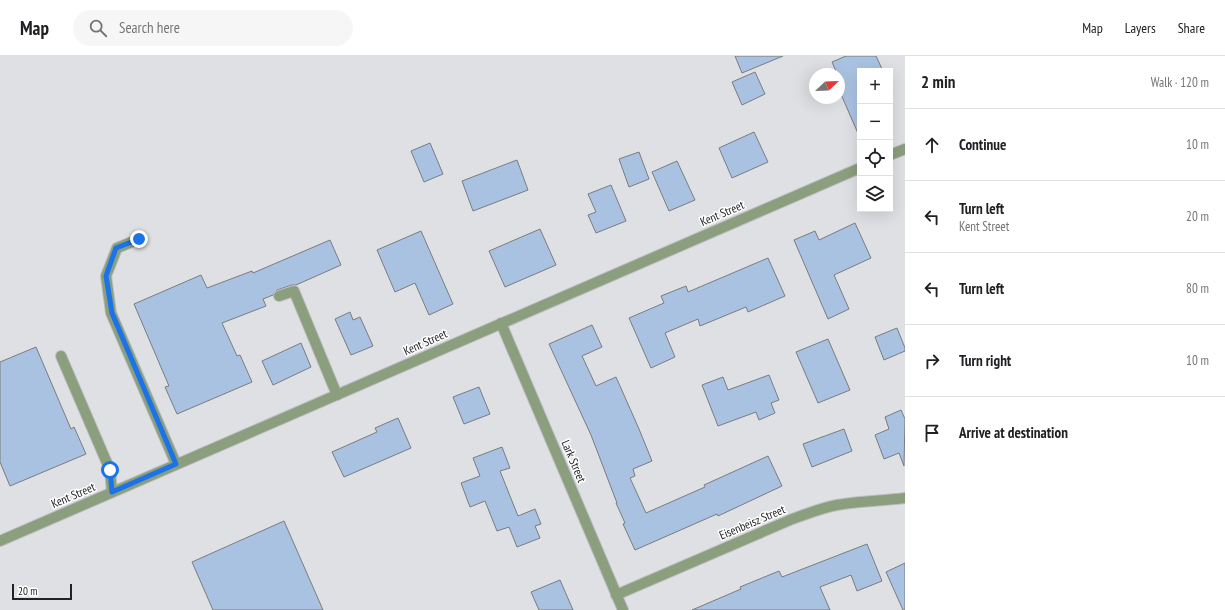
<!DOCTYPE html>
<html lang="en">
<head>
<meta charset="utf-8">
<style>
  :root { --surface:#fff; --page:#f6f6f6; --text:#202124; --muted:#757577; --line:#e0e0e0 }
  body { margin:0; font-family:"PT Sans Narrow",sans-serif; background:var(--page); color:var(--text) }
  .controls { position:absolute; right:12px; top:12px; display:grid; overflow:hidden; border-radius:0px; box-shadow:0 4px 16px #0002 }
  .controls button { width:36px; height:36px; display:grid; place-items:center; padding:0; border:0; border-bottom:1px solid var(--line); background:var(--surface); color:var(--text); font:20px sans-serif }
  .compass { position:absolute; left:809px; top:12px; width:36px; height:36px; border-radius:50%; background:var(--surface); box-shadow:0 4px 16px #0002; rotate:67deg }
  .scale { position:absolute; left:12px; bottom:10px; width:60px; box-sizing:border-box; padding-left:4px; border:2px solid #212223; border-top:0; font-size:11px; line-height:14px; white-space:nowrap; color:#212223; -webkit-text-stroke:3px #fff; paint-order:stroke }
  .stop { position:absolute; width:12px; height:12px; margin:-9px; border:3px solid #1a73e8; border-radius:50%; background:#fff }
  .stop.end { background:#1a73e8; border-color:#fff; box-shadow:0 1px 4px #0008 }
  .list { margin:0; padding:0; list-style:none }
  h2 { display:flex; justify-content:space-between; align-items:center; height:52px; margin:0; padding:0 16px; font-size:17px }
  h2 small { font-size:13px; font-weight:400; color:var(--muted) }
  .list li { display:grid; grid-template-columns:26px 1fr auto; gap:12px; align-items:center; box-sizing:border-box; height:72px; padding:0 16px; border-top:1px solid var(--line) }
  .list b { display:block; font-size:15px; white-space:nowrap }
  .list p { margin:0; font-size:13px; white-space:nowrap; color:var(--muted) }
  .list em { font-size:13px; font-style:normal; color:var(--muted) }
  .icon { flex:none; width:22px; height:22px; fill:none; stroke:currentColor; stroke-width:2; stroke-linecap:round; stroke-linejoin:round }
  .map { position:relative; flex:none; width:905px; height:554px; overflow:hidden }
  header { display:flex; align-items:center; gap:24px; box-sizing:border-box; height:56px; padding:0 20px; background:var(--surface); border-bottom:1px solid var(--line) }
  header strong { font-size:19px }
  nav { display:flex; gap:22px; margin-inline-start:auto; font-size:14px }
  .search { width:280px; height:36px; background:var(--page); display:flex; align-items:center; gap:10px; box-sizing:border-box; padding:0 14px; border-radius:22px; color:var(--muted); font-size:15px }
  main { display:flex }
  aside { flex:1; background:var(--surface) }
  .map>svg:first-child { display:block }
  .building { fill:#aac2e2; stroke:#797c7f }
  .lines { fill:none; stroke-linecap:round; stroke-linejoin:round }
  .lane-casing { stroke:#bcbec1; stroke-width:12 }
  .street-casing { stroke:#bcbec1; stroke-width:12 }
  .lane { stroke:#8b9e7d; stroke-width:10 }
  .street { stroke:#8b9e7d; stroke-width:10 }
  .route { stroke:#1a73e8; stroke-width:5 }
  .labels { text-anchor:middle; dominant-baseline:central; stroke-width:3; stroke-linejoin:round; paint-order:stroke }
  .street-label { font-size:12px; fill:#212223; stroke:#fff }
</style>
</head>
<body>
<header>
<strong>Map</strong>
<div class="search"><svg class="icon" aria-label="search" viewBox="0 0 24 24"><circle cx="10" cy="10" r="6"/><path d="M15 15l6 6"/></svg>Search here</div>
<nav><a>Map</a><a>Layers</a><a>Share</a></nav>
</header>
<main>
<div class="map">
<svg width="905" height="554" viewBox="0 0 905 554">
  <rect width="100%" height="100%" fill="#dee0e4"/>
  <g class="building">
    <path d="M735,0h48l-41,17z"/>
    <path d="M846,0h30l7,15h-23v67l-20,-46 4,-2 -5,-12v-4h-2l-5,-12z"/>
    <path d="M755,16l10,22 -23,11 -10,-23z"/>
    <path d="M754,76l14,30 -36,16 -13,-30z"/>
    <path d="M430,87l13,31 -19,8 -13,-31z"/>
    <path d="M639,96l10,27 -20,8 -10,-28z"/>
    <path d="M517,104l11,30 -55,21 -11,-30z"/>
    <path d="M677,105l18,39 -26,11 -17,-39z"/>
    <path d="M611,129l15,36 -30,12 -8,-18 8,-3 -8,-18z"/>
    <path d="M855,167l16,35 -37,17 15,34 -21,10 -34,-79 21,-9 4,9z"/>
    <path d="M540,173l16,36 -51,22 -16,-36z"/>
    <path d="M421,175l32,73 -24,11 -14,-32 -20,9 -18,-42z"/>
    <path d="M330,184l11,25 -45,20h-4l-15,5 -4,5 -10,4 3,7 -44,17 15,33 3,-1 12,27 -75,32 -12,-27 4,-1 -35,-82 67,-29 6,13 45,-17 1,2z"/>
    <path d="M768,202l17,38 -37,16 -2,-5 -46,19 -2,-7 -33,14 10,24 -24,11 -22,-50 35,-15 -3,-7 25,-10 2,6z"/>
    <path d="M350,256l3,8 7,-3 13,29 -22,9 -16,-36z"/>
    <path d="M592,269l10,22 -20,9 14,30 20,-9 23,52 13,32 -19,8 2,7 -5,2 16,35 59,-26 -1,-2 64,-29 14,30 -64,30 -1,-2 -82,36 -12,-26 2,-1 -9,-20h1l-26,-68 -42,-91z"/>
    <path d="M897,272l8,20v3l-21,9 -9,-23z"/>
    <path d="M828,283l22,51 -32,13 -22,-51z"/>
    <path d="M301,287l10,24 -38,18 -11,-24z"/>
    <path d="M36,291l35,82 3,-2 12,27 -76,32 -10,-24v-100z"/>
    <path d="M769,319l10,25 -8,3 4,10 -16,7 -3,-8 -38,14 -16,-41 21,-8 5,13z"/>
    <path d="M479,331l11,27 -26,10 -11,-27z"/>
    <path d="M901,354l4,9 -1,47 -5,-13 -15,6 -9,-24 14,-6 -4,-12z"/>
    <path d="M398,362l13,30 -67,29 -12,-25 45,-20 -2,-4z"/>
    <path d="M844,373l8,22 -40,16 -9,-23z"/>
    <path d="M502,391l8,21 -10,3 18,45 17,-7 6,15 -6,2 5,12 -23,9 -8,-20 -12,4 -12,-30 -15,6 -9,-24 19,-7 -7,-18z"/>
    <path d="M284,465l39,89h-110l-21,-48z"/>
    <path d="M867,488l15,37 -25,10 -6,-16 -31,12 10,23h-138l49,-21 -1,-2 39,-16 3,6z"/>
    <path d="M905,507v47h-2l-17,-38z"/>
    <path d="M560,524l13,30h-34l-8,-18z"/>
  </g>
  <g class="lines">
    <defs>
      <g id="lane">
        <path d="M139,183l-22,9 -11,28 5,37 65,151"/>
        <path d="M279,240l15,-5 43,104"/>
        <path d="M61,300l49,114 2,22"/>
      </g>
      <g id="street">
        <path d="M890,99l15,-6"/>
        <path d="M501,267l122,287"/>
        <path d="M0,485l860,-373"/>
        <path d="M616,539l174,-75c16,-6 31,-12 47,-15 22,-4 45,-4 68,-7"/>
      </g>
    </defs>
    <use href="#lane" class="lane-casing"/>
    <use href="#street" class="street-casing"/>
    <use href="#lane" class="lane"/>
    <use href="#street" class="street"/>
  </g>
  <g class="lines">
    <path class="route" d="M110,414l2,22 64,-28 -64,-151 -6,-37 10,-28 23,-9"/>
  </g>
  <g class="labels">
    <g class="street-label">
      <text transform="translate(722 157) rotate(-23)">Kent Street</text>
      <text transform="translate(425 286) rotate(-24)">Kent Street</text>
      <text transform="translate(574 405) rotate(67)">Lark Street</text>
      <text transform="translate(73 439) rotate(-23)">Kent Street</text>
      <text transform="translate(752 466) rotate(-23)">Eisenbeisz Street</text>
    </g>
  </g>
</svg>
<div class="controls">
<button>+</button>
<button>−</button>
<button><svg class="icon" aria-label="locate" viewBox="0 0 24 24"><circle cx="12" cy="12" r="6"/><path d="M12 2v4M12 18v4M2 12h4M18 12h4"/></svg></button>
<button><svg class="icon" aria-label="layers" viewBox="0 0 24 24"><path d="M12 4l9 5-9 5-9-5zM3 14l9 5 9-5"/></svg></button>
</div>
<svg class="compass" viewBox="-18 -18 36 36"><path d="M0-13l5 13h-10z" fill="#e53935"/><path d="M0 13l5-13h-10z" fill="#757577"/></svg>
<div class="scale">20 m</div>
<div class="stop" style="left:110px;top:414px"></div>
<div class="stop end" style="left:139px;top:183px"></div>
</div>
<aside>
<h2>2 min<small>Walk · 120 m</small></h2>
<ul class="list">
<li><svg class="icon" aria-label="ahead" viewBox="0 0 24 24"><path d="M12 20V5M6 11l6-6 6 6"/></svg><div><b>Continue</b></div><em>10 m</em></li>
<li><svg class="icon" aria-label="left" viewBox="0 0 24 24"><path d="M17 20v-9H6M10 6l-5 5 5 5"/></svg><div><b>Turn left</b><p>Kent Street</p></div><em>20 m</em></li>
<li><svg class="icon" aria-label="left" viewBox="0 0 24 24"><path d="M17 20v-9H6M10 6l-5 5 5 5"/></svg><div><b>Turn left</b></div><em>80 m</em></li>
<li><svg class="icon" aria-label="right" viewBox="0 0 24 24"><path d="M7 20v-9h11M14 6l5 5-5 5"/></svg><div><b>Turn right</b></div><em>10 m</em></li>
<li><svg class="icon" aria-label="arrive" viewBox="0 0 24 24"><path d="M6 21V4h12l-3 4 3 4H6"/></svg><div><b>Arrive at destination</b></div></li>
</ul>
</aside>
</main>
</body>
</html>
